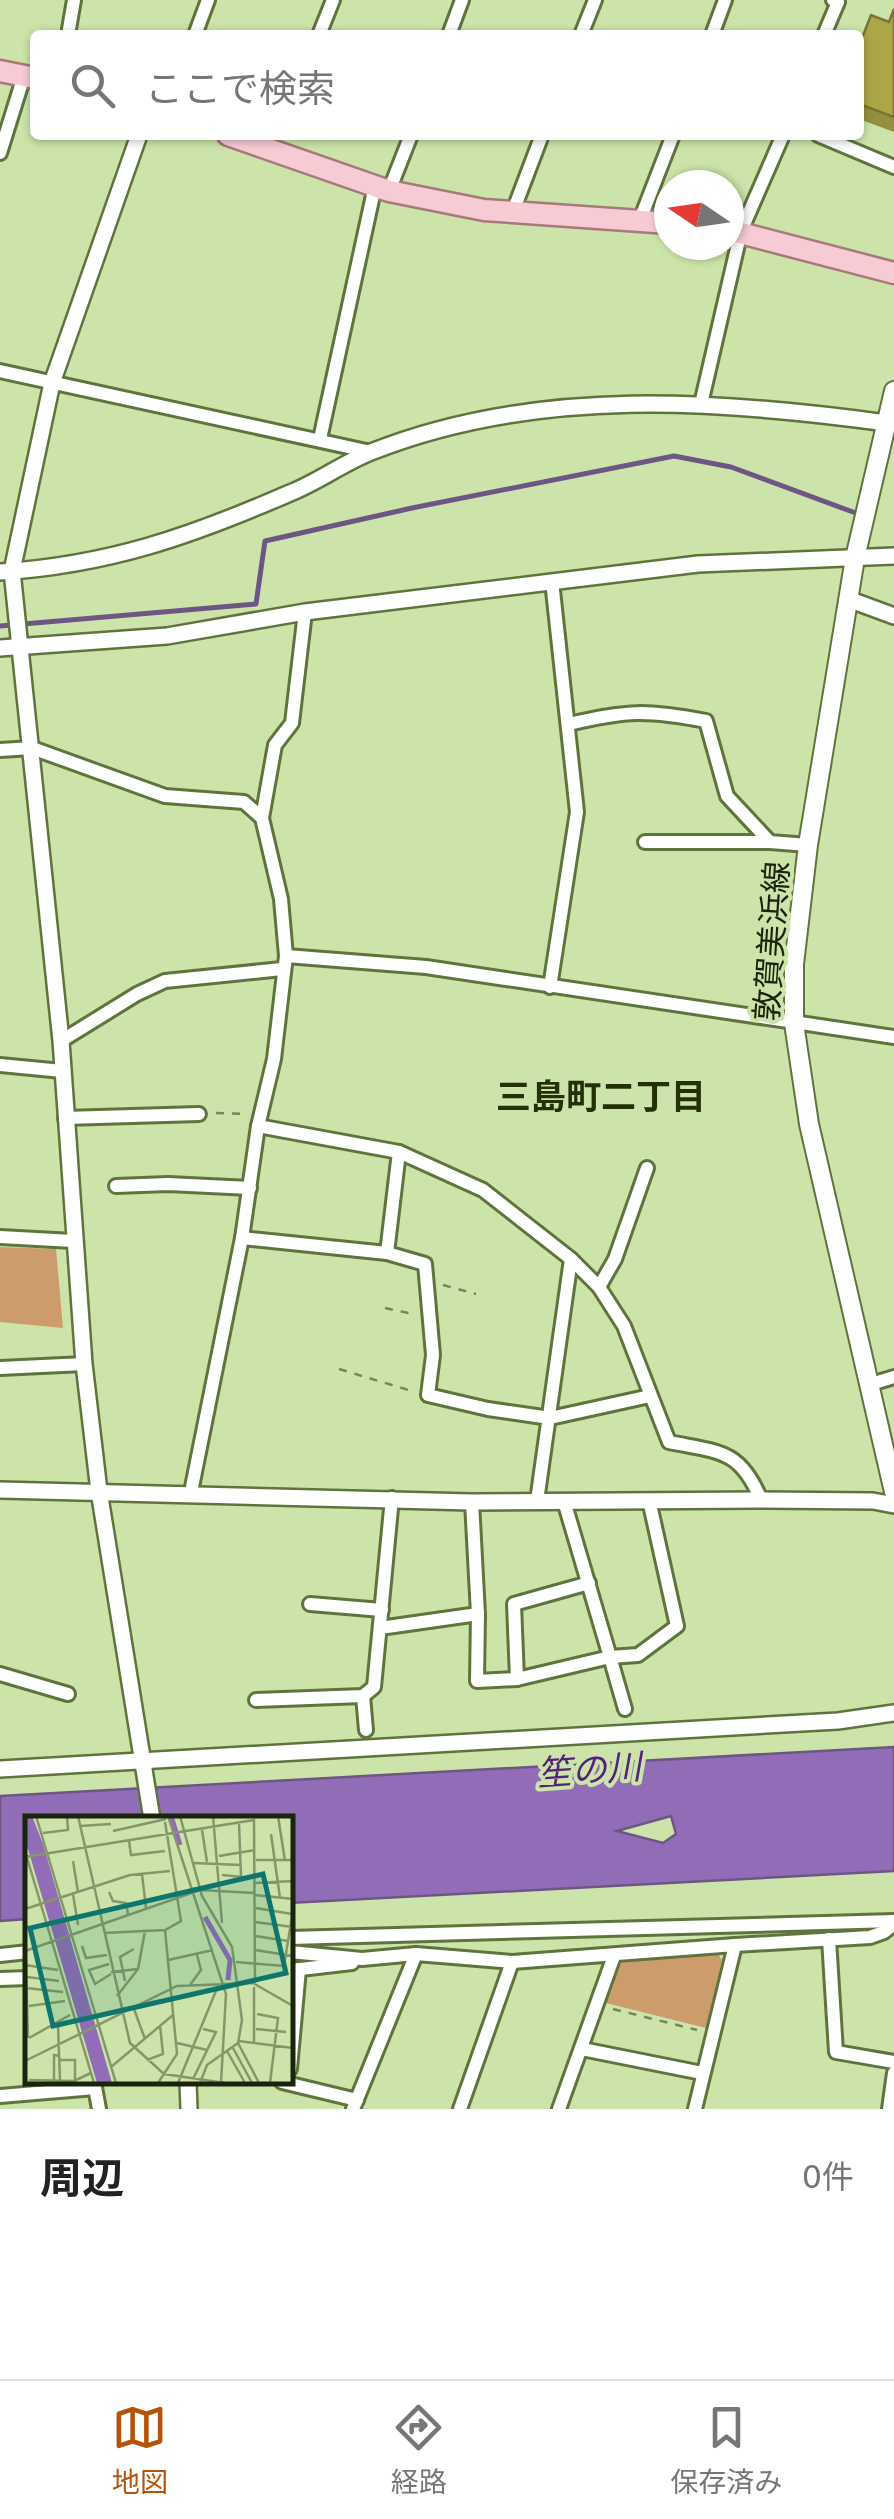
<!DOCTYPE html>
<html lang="ja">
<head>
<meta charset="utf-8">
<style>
  :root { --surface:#fff; --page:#f6f6f6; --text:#222; --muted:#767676; --line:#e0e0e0; --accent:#b45309 }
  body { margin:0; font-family:"DejaVu Sans","Noto Sans JP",sans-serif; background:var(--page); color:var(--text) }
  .compass { position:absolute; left:654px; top:170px; width:90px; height:90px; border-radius:50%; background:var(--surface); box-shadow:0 2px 8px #0004; rotate:283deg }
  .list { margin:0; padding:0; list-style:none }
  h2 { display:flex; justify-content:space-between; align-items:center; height:130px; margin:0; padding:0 40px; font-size:42px }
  h2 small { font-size:32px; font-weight:400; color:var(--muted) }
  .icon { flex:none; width:55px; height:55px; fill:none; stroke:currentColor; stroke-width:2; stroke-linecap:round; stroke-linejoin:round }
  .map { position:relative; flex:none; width:894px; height:2109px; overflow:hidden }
  .search { position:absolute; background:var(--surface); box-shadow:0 2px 8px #0004; left:30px; right:30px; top:30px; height:110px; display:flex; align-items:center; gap:25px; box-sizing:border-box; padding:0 35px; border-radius:10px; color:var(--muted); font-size:38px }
  .sheet { height:270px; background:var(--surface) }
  nav { display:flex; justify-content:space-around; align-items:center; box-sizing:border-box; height:140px; border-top:2px solid var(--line); background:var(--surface); font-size:28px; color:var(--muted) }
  nav a { display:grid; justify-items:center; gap:5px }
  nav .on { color:var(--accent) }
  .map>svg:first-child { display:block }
  .green { fill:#cc9c6d }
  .water { fill:#916cb7; stroke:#6d5684; stroke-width:2.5; fill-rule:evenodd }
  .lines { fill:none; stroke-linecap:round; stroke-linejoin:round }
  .stream { stroke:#6d5684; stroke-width:5 }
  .minor-casing { stroke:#5f743d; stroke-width:18 }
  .tertiary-casing { stroke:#5f743d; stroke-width:20 }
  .secondary-casing { stroke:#5f743d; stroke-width:22 }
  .primary-casing { stroke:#a6797b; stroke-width:25 }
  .path { stroke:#75865d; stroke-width:2.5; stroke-dasharray:8 8; stroke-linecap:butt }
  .minor { stroke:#fff; stroke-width:12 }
  .tertiary { stroke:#fff; stroke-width:15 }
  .secondary { stroke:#fff; stroke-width:18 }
  .primary { stroke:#f7cbd4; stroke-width:20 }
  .wall { fill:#938f3d }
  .building { fill:#aba647; stroke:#787432; stroke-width:2.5 }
  .labels { text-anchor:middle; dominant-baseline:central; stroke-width:8; stroke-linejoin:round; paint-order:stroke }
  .street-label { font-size:32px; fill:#1a230c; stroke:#cce4a9 }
  .neighbourhood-label { font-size:35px; font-weight:bold; fill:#243107; stroke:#cce4a9 }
  .water-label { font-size:35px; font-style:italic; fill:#54217c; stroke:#cce4a9 }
  .inset-river { fill:none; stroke:#916cb7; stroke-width:5 }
  .inset-road { fill:none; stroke:#85976a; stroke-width:2.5 }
  .view { fill:#0f766e; fill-opacity:0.15; stroke:#0f766e; stroke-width:5 }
  .inset-edge { fill:none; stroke:#1a230c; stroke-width:5 }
</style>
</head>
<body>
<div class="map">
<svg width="894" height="2109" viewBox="0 0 894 2109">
  <rect width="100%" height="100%" fill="#cce4a9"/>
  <g class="green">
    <path d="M0,1247l56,2 7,79 -63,-6z"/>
    <path d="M717,1952l5,8 -16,68 -100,-25 14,-43z"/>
  </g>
  <path class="water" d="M894,1747v124l-604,32v-84h-262l-1,100 -27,2v-125zM671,1816l5,18 -13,9 -46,-12z"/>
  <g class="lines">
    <path class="stream" d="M0,626l256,-22 9,-63 147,-33 262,-52 57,11 122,45"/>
    <defs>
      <g id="minor">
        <path d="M68,35l6,-35"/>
        <path d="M195,35l13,-35"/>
        <path d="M319,35l14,-35"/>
        <path d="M449,35l13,-35"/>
        <path d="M581,35l14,-35"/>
        <path d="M712,35l13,-35"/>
        <path d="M824,35l14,-33 -5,-2"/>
        <path d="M818,135l76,32"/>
        <path d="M0,153l24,-77"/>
        <path d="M389,191l22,-56"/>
        <path d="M512,214l30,-79"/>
        <path d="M640,220l33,-85"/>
        <path d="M0,371l371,81"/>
        <path d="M701,404l40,-173 42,-96"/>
        <path d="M320,439l55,-253"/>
        <path d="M569,724c58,-14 79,-14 137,-3l21,75 43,46 38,3"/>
        <path d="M0,750l32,-2 133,48 79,6 18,16 19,81 5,57 -12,103 -16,67 -16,112 -51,254"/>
        <path d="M262,818l13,-73 17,-22 13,-111"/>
        <path d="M645,842h125"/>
        <path d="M286,956l140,11 468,70"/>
        <path d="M550,987l27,-175 -25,-231"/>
        <path d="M61,1041l76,-47 28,-13 117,-12"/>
        <path d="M0,1065l62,6"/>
        <path d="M65,1118l134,-4"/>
        <path d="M258,1126l141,26 84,38 88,69 -34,242"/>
        <path d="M116,1186l52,-2 82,4"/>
        <path d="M0,1237l73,4"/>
        <path d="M242,1238l145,15 12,-101"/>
        <path d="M387,1253l38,11 8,91 -5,40 60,14 62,9 100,-22"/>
        <path d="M571,1259l28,28 25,39 45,116c50,10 71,7 92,58"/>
        <path d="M599,1287l16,-28 32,-91"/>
        <path d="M0,1368l84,-4"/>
        <path d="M871,1384l23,-7"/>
        <path d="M472,1502l6,112 -1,67 40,-2 93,-22 -46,-156"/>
        <path d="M310,1604l72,6"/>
        <path d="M380,1628l98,-14"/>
        <path d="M0,1674l68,20"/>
        <path d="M517,1679l-3,-75 75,-21"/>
        <path d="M363,1696l3,34"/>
        <path d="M256,1700l107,-4 11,-9 18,-189"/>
        <path d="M625,1709l-15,-52 28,-2 39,-29 -28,-126"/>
        <path d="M290,1938l604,-17"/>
        <path d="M829,1939l7,113 58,10"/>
        <path d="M735,1945l135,-8 14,-5 10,-8"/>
        <path d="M290,1952l72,7 54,-5 96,8 223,-17 -40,164"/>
        <path d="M0,1955l28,-3"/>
        <path d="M292,1970l60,-7"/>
        <path d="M0,1979l28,-1"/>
        <path d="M582,2049l120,24"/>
        <path d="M290,2069l9,-100"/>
        <path d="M94,2082l5,27"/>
        <path d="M282,2082l75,18"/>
        <path d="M0,2096l95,-8"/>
        <path d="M353,2109l63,-155"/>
        <path d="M460,2109l52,-147"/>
        <path d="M559,2109l55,-153"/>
        <path d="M889,2109l5,-36"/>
      </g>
      <g id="tertiary">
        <path d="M139,135l-87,248 -40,188 49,470 23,323 15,127 53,328"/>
        <path d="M0,572c109,-7 191,-36 290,-79 28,-11 53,-30 81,-41 166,-66 350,-52 523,-28"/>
        <path d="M848,599l46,17"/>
        <path d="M0,648l167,-12 138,-24 393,-48 196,-8"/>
        <path d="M0,1490l472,12 289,-2 112,1 21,4"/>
        <path d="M0,1769l838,-48 56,-8"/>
        <path d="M188,2082l1,27"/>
      </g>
      <path id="secondary" d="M894,391l-39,167 -47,287 -14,119v59l15,101 85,368"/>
      <g id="primary">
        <path d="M0,71l35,7"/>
        <path d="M228,135l161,56 95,19 185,13"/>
        <path d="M729,230l165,43"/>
      </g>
    </defs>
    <use href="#minor" class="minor-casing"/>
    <use href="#tertiary" class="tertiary-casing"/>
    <use href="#secondary" class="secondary-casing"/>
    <use href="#primary" class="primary-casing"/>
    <g class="path">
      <path d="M216,1113l32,1"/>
      <path d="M443,1285l33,9"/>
      <path d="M385,1308l28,6"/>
      <path d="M339,1369l76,23"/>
      <path d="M613,2009l84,21"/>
    </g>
    <use href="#minor" class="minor"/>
    <use href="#tertiary" class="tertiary"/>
    <use href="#secondary" class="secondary"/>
    <use href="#primary" class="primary"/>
  </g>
  <path class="wall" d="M894,9v123l-35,-13v-73l30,-24z"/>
  <path class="building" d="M894,9v108l-35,-13v-58l12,-31 18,7z"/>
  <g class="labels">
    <g class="street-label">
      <text transform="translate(772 941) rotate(-86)">敦賀美浜線</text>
    </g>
    <g class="neighbourhood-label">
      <text x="601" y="1097">三島町二丁目</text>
    </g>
    <g class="water-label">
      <text transform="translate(589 1770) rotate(-4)">笙の川</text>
    </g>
  </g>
  <g transform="translate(25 1816)">
    <rect width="268" height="268" fill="#cce4a9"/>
    <path d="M0,0h7l11,28 69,239h-15l-72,-244z" fill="#916cb7"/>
    <path class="inset-river" d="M146,0l9,29M180,101l25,43 -2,20"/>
    <path class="inset-road" d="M11,0l80,267M53,0l52,227 34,31 61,9M143,0l58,178 -5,89M155,0l22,80 30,51 10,73 -4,23 -31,22 -7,18M188,0l9,107M253,0l7,45M214,7l2,54M55,10l31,-2M177,14l5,32M88,15l53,-12M18,17l25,-3 -1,-14M246,18l9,64M104,25l2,14 34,-4M0,35l69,232M194,40l36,-6M0,41l229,-37 1,163M231,44h37M48,45l5,31M169,47l47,2M117,58l4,34M197,59l31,3M230,67l38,-2M84,76l4,9 13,2 2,11M48,78l5,31M230,79l38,4M231,92l36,6M0,93l105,-34 40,-4M230,106l38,5M0,112l3,110M79,117l61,-3 16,-9 -16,-99M230,120l33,5M57,130l4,12 21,-3M230,134l38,6M0,135l175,-61 55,3M143,144l45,-10M211,146l48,4 9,-56M84,148l-20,6 6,14 16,-10M0,149l33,5M86,156l27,-3 7,-38M2,161l32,4M100,165l-5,-24 14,-8M165,169l11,-15 -4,-15M229,171v56M1,172l37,4M92,180l21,-27M4,190l36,-5M109,193l11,30M232,198l21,4 -8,65M33,209l2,55M231,213l30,3M4,222l41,-23M214,225l54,7M152,227l30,7M213,227l21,40M208,232l19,35M202,235l18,32M35,244h15v23M122,244l16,-6 -3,-29M0,245l152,-75 76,-3 40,23M86,251l62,-52M168,263l23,-47 -13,-3M4,264l45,1 17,-8M29,265v-26l6,1M133,267l19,-29 -12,-124M153,267l40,-97"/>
    <path class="view" d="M238,58l23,99 -233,53 -23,-98z"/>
    <rect width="268" height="268" class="inset-edge"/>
  </g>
</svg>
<svg class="compass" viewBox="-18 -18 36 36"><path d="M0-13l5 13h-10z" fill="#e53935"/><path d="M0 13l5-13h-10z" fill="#767676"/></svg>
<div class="search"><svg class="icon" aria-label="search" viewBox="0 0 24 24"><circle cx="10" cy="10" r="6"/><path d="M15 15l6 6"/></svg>ここで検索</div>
</div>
<section class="sheet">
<h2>周辺<small>0件</small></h2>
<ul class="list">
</ul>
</section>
<nav>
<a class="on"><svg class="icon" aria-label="map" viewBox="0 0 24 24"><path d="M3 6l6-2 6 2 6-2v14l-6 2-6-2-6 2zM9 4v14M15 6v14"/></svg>地図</a>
<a><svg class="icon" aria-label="directions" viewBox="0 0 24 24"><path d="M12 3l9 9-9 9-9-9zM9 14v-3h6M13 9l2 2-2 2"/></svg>経路</a>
<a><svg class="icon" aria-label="saved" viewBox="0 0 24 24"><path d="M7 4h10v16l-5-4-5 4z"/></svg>保存済み</a>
</nav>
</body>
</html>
